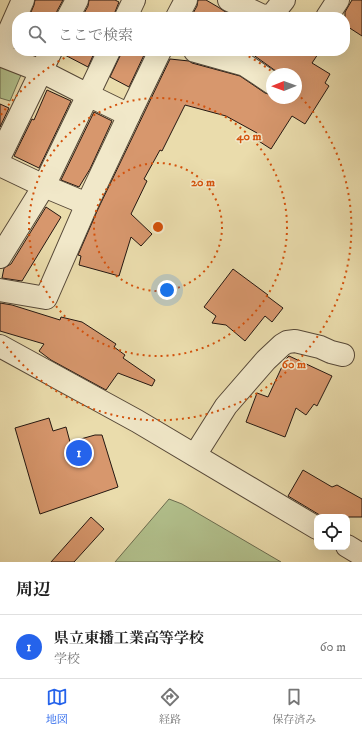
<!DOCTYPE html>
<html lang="ja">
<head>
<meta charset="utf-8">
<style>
  :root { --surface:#fff; --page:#f6f6f6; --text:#222; --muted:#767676; --line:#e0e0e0; --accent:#2563eb }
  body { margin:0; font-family:"IM FELL DW Pica","Noto Serif JP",serif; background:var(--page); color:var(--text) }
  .controls { position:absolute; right:12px; bottom:12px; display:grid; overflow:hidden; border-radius:8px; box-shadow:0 4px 16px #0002 }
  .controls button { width:36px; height:36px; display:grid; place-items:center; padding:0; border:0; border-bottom:1px solid var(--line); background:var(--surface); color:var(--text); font:20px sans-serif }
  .compass { position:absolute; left:266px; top:68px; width:36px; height:36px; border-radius:50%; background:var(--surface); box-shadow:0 4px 16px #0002; rotate:269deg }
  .you { position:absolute; left:167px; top:290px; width:14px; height:14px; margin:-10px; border:3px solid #fff; border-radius:50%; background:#1a73e8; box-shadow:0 0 0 6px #1a73e833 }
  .badge { display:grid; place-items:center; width:26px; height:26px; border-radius:50%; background:var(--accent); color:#fff; font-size:13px; font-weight:700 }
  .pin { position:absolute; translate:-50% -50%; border:2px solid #fff; box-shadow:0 1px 4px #0006 }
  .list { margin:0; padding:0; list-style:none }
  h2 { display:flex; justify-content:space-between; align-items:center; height:52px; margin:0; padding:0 16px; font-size:17px }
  h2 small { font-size:13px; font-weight:400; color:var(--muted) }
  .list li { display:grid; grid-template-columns:26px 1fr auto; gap:12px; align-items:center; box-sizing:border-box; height:64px; padding:0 16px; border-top:1px solid var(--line) }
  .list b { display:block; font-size:15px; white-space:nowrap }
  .list p { margin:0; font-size:13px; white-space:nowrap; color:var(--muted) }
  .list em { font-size:13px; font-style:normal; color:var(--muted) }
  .icon { flex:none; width:22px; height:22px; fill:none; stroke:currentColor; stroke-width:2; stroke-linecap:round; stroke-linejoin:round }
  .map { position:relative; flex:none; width:362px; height:562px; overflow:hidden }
  .search { position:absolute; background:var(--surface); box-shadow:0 4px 16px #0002; left:12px; right:12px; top:12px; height:44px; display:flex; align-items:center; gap:10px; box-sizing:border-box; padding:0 14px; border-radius:16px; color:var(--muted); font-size:15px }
  .sheet { height:116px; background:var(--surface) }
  nav { display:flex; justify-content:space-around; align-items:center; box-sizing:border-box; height:56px; border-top:1px solid var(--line); background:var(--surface); font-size:11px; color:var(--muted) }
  nav a { display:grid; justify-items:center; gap:2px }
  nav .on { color:var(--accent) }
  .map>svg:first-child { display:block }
  .green { fill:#b2c18d; stroke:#6b6c4f }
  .building { fill:#d7976d; stroke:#241711 }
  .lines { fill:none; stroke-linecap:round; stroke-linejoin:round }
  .minor-casing { stroke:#564838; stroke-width:24 }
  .minor { stroke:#f1e8c9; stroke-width:22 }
  .ring { fill:none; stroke:#d4520c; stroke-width:2; stroke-dasharray:2 4 }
  .centre { fill:#d4520c; stroke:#f1e8c9; stroke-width:2 }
  .ring-label { font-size:12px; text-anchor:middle; font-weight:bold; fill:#d4520c; stroke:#f1e8c9; stroke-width:3; stroke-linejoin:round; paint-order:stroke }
</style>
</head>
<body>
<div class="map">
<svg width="362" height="562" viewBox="0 0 362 562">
  <rect width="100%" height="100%" fill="#eadcac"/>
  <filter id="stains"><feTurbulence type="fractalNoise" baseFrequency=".005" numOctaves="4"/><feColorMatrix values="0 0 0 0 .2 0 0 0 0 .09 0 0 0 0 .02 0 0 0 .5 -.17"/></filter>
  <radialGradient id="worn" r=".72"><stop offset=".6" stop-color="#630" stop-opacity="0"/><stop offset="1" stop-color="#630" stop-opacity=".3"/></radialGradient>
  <g class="green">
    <path d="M0,66l21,9 -11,26 -10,-3z"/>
    <path d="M169,499l13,5 99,58h-166z"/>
  </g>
  <g class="building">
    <path d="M35,0h28l-6,11 -1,6h-27l5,-12z"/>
    <path d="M89,0h26l4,2 -4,10 -1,5h-32l6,-11z"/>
    <path d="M198,0h8l12,7 6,4 12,6h-45l6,-11z"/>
    <path d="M352,0h10v36l-17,-11v-13z"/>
    <path d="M63,51h32l-7,16 -25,-13z"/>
    <path d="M121,51h21l-1,3 3,1 -15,32 -19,-10 10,-21z"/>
    <path d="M241,51h79l-8,12 18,11 -5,9 4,3 -24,38 -13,-8 -21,33 -17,-11 3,-5 -31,-17 -41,-11 -23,46 -2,-1 -16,29 3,2 -16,33 21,20 -11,12 -10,-9 -12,39 -40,-11 2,-9 -3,-1 20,-46 72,-150 19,2 3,2 48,13 25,17 7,2v3h24v-24h-16l-28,-20z"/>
    <path d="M47,90l24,11 -32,67 -25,-12 18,-37 2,1z"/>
    <path d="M0,104l9,4 -9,19z"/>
    <path d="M94,112l18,9 -22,48 -11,18 -18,-7z"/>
    <path d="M46,207l15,10 -39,64 -20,-3 2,-10 7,-4z"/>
    <path d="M233,269l35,26 -1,1 16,12 -11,14 -7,-6 -20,25 -19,-16 -14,-2 4,-7 -12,-9z"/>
    <path d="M0,303l12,2 48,15 1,-3 21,5 34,22 -2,3 11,8 -2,3 32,22 -3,6 -34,-13 -12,17 -55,-30 -12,-9 5,-7 -44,-13z"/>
    <path d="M289,356l43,20 -15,30 -3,-2 -8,11 -10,-7 -11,29 -39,-15 11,-29 11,4 17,-37z"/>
    <path d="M49,418l4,13 13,-4 4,15 25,-7h7l16,52 -78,27 -25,-86z"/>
    <path d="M303,470l29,17 5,-2 25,14v18h-39l-35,-21z"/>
    <path d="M91,517l13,12 -30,33h-23z"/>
  </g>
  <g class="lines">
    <defs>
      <g id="minor">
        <path d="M229,0l34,16 9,-1 12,-15"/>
        <path d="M68,17l9,-17"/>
        <path d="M126,17l8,-17"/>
        <path d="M177,17l9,-17"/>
        <path d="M327,17l11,-17"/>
        <path d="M195,51l50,14 27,18"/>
        <path d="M0,52l23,-52"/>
        <path d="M0,55l41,16 47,24 21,-44"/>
        <path d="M129,115l31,-64"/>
        <path d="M0,156l51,-105"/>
        <path d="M0,165l44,21 43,18"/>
        <path d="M0,257l44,-71 44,-91 41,20 -42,89 -41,94 -46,-8"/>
        <path d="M0,346l137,75 180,107"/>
        <path d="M195,455l31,-49 40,-46 16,-15 5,-3 8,-1 25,6 11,5 12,3"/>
        <path d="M347,546l15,9"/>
      </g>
    </defs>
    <use href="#minor" class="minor-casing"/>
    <use href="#minor" class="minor"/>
  </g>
  <g class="ring">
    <circle cx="158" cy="227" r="64"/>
    <circle cx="158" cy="227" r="129"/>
    <path d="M1 115A193 193 0 0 1 78 51M238 51A193 193 0 0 1 275 74M297 93A193 193 0 1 1 1 339"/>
  </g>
  <circle cx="158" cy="227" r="6" class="centre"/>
  <g class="ring-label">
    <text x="249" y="140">40 m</text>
    <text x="203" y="186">20 m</text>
    <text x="294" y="368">60 m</text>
  </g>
  <rect width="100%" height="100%" filter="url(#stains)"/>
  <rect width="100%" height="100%" fill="url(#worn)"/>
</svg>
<div class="controls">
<button><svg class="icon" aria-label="locate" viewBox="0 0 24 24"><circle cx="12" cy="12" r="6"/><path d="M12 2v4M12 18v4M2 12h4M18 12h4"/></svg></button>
</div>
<svg class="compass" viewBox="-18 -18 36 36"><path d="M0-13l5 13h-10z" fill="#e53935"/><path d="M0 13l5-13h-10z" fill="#767676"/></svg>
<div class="you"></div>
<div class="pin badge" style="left:79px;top:453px">1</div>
<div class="search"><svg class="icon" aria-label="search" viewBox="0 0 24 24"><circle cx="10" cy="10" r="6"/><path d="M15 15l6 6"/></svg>ここで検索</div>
</div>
<section class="sheet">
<h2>周辺<small></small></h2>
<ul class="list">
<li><span class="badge">1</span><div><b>県立東播工業高等学校</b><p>学校</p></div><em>60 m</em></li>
</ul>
</section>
<nav>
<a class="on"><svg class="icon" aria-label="map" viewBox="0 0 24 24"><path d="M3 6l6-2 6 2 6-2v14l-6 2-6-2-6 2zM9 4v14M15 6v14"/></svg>地図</a>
<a><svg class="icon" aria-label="directions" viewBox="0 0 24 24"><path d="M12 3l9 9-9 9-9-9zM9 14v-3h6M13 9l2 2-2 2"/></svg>経路</a>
<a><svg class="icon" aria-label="saved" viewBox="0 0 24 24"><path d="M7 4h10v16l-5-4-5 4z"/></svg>保存済み</a>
</nav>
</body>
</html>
